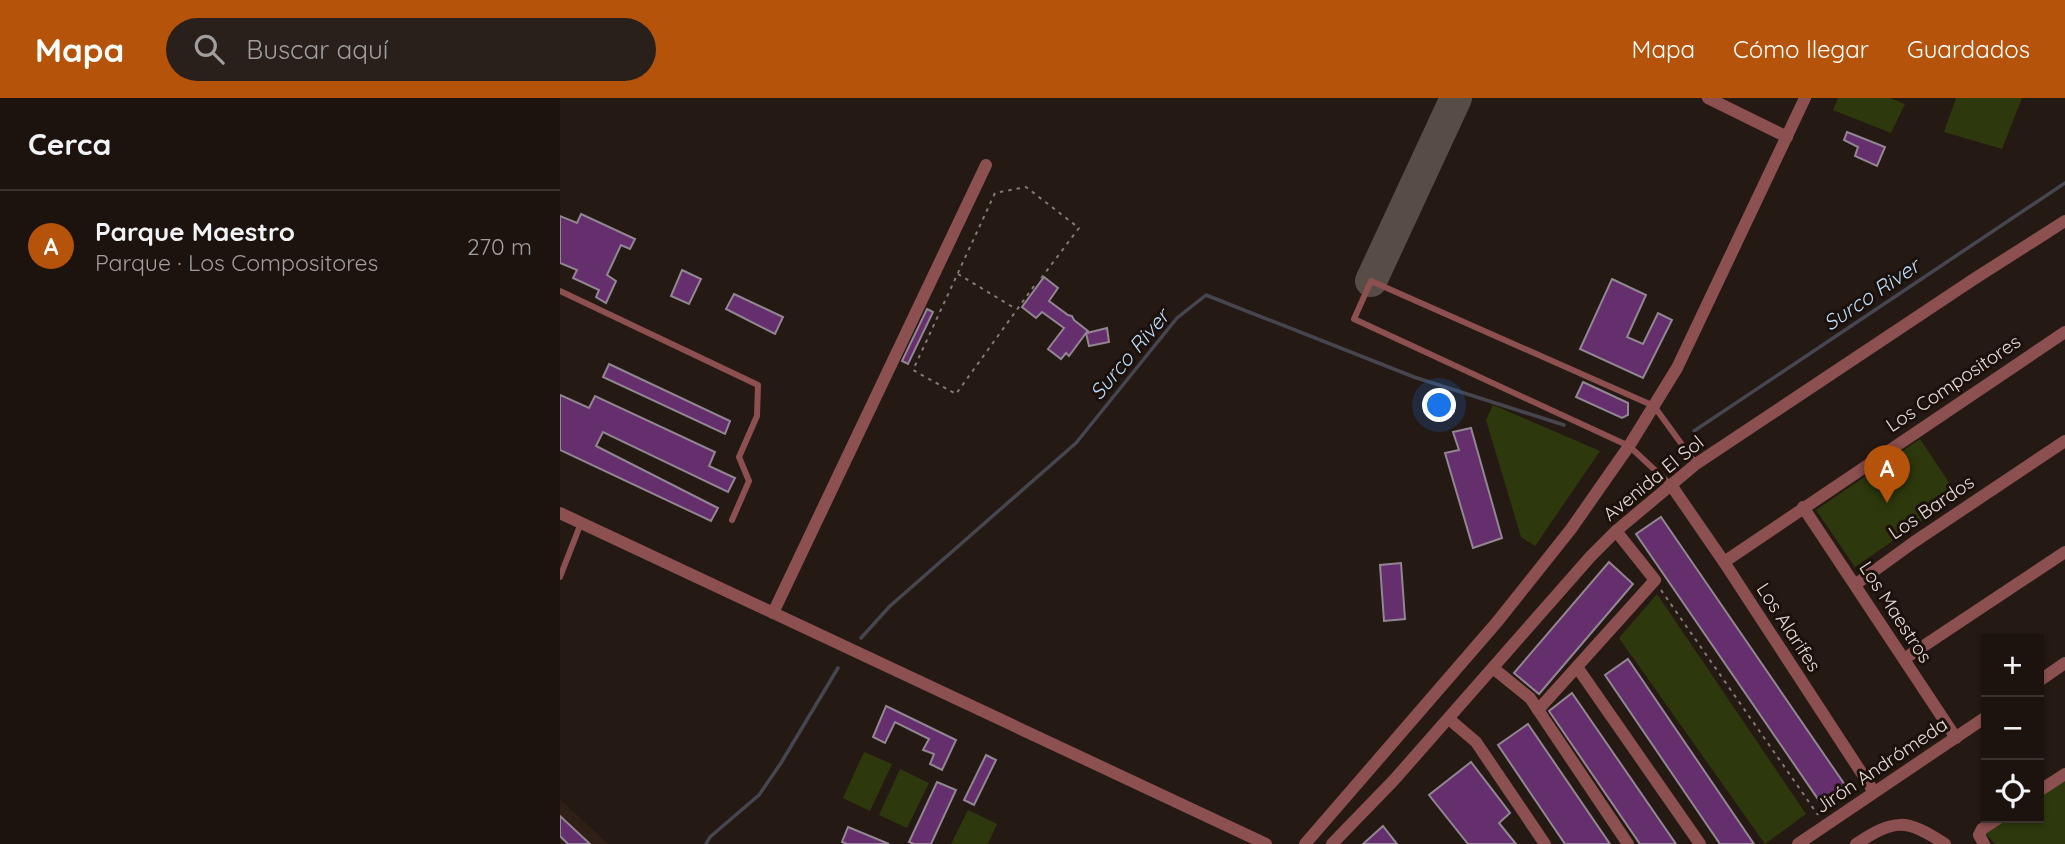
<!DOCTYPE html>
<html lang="es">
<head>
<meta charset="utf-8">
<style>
  :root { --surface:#1c130e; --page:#29201c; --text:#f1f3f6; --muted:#a09e9e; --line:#3a322e; --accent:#b45309 }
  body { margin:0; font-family:Quicksand,sans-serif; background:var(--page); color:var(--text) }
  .controls { position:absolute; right:21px; bottom:21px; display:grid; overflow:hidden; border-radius:0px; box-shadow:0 2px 5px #0004 }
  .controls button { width:63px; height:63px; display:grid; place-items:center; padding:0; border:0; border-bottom:2px solid var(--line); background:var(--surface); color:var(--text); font:35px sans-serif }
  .you { position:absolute; left:880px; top:308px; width:24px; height:24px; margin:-18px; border:5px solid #fff; border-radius:50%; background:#1a73e8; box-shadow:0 0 0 10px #1a73e833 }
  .badge { display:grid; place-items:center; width:46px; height:46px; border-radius:50%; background:var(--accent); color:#fff; font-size:23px; font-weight:700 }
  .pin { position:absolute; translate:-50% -58px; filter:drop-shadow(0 2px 4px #0008) }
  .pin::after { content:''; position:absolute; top:37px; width:24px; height:21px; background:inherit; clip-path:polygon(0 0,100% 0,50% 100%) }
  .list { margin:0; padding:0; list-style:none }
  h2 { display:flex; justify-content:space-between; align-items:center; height:91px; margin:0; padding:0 28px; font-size:30px }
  h2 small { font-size:23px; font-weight:400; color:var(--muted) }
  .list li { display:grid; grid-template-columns:46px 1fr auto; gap:21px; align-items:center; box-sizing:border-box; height:112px; padding:0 28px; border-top:2px solid var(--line) }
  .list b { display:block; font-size:26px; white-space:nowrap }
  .list p { margin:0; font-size:23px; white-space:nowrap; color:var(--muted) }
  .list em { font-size:23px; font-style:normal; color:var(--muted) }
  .icon { flex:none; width:38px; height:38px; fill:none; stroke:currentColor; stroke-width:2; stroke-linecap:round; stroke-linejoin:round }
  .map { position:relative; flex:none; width:1505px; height:746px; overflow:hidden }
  header { display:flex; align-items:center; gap:42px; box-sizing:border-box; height:98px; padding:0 35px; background:var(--accent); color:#fff }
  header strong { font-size:33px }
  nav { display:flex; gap:38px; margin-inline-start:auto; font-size:24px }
  .search { width:490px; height:63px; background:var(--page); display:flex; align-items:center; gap:18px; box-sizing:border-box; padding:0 24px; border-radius:38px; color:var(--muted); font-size:26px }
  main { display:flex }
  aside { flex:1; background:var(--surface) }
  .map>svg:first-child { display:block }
  .built { fill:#301f16 }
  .green { fill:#2d390c }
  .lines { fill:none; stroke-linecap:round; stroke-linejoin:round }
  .stream { stroke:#454650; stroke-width:3.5 }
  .taxiway { stroke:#574c46; stroke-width:32 }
  .building { fill:#652e6d; stroke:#918692; stroke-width:2 }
  .path { stroke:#857a75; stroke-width:2; stroke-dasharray:3.5 5; stroke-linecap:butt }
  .lane { stroke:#8b504f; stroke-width:6 }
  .street { stroke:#8b504f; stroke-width:12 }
  .labels { text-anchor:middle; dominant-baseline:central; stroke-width:6; stroke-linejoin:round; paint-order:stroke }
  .street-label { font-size:19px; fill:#e6ddd9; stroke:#1b100a }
  .water-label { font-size:21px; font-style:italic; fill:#b8defe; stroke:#1b100a }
</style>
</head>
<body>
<header>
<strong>Mapa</strong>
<div class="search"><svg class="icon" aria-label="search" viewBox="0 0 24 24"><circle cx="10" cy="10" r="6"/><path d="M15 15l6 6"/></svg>Buscar aquí</div>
<nav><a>Mapa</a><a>Cómo llegar</a><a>Guardados</a></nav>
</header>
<main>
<aside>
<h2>Cerca<small></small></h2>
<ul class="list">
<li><span class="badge">A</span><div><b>Parque Maestro</b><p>Parque · Los Compositores</p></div><em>270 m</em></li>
</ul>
</aside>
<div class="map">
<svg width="1505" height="746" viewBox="0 0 1505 746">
  <rect width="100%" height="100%" fill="#251913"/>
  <path class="built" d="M0,701l48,45h-48z"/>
  <g class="green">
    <path d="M1278,0h52l15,6 -14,29 -58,-23z"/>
    <path d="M1396,0h66l-20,51 -58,-17z"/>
    <path d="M933,307l107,46 -65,95 -14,-9 -35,-117z"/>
    <path d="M1360,341l38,57 -103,71 -39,-57z"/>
    <path d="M1097,496l149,220 -41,30 -146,-206z"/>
    <path d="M304,654l28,12 -22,47 -27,-13z"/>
    <path d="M340,671l29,14 -22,45 -28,-13z"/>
    <path d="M1505,683v63h-70l-10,-11 24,-15h30v-20z"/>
    <path d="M408,712l29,14 -9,20h-37z"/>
  </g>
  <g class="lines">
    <g class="stream">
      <path d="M1134,333l371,-248"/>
      <path d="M301,540l29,-32 186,-163 101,-125 29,-23 208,82 150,48"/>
      <path d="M146,746l4,-7 49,-42 22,-32 57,-95"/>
    </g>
    <path class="taxiway" d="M811,183l85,-183"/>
  </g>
  <g class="building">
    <path d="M1287,34l38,15 -8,19 -22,-10 3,-9 -14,-7z"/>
    <path d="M21,116l54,25 -5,10 -9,-4 -14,30 9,6 -10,22 -10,-6 3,-7 -26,-12 4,-8 -17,-7v-47l17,7z"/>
    <path d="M122,172l19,9 -12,25 -18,-8z"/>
    <path d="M484,179l14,11 -9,13 19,14 4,1 2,4 14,11 -1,2 20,-5 2,14 -20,4 -3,-13 -17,23 -3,-3 -5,6 -13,-10 16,-21 -22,-16 -6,6 -14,-11z"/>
    <path d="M1052,181l34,16 -19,42 16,7 15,-31 14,7 -29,58 -63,-29z"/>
    <path d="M174,196l49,23 -8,17 -49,-25z"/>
    <path d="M367,211l6,3 -25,52 -6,-3z"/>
    <path d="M49,266l121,57 -5,13 -122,-57z"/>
    <path d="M1023,284l45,21v12l-6,3 -46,-21z"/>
    <path d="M0,297l29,13 6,-12 120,56 -6,14 26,12 -7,14 -125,-60 -7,14 122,62 -7,13 -151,-71z"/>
    <path d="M911,330l31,110 -29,10 -28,-95 14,-3 -6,-18z"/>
    <path d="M1101,419l184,268 -25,17 -184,-268z"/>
    <path d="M1049,464l24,22 -94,110 -25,-21z"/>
    <path d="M841,465l4,56 -21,2 -4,-56z"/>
    <path d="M1068,561l126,185h-34l-115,-169z"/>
    <path d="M1012,595l104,151h-36l-91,-133z"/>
    <path d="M326,608l70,34 -14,30 -12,-6 4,-10 -11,-4 6,-11 -34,-17 -10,21 -12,-6z"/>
    <path d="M968,626l82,120h-45l-67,-99z"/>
    <path d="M426,657l10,5 -22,45 -10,-5z"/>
    <path d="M911,664l39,51 -11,10 17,21h-48l-39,-49z"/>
    <path d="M377,684l19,8 -25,54h-17l-5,-2z"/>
    <path d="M0,718l30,28h-22l-8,-8z"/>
    <path d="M823,728l14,18h-34z"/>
    <path d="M288,729l41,17h-42l-5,-2z"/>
  </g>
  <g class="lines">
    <g class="path">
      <path d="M398,176l58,35"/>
      <path d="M474,188l-78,108 -43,-24 82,-177 31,-6 53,41 -40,53"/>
      <path d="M1101,492l157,225"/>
    </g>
    <g class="lane">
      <path d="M0,193l198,94 -1,31 -18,41 10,24 -17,39"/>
      <path d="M1111,387l-42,-39 -275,-127 17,-38 283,125 42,58"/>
      <path d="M0,479l21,-54"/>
    </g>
    <g class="street">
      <path d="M1148,0l79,39"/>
      <path d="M1111,387l53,77 150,230"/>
      <path d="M1243,409l153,231"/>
      <path d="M0,415l706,331"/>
      <path d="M1164,464l341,-230"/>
      <path d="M1296,486l58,-42 151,-101"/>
      <path d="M213,515l213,-448"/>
      <path d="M1344,561l161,-107"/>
      <path d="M1017,569l123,177"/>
      <path d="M933,570l37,30 98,146"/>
      <path d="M1479,583l26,-18"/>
      <path d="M978,612l117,-130 -39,-49"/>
      <path d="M889,621l27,23 69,102"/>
      <path d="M1479,693l26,-17"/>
      <path d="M745,746l192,-222 74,-93 58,-83 48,-78 128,-270"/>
      <path d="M772,746l62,-64 197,-224 25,-25 80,-67 278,-185 91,-58"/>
      <path d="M1238,746l188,-127"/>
      <path d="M1296,746c39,-25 49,-26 89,0"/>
      <path d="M1424,746l-5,-9 3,-6 17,-11"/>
    </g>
  </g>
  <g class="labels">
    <g class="street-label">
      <text transform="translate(1393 285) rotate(-34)">Los Compositores</text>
      <text transform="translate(1093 380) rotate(-39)">Avenida El Sol</text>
      <text transform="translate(1371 409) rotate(-34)">Los Bardos</text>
      <text transform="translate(1336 514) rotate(57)">Los Maestros</text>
      <text transform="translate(1229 529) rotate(57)">Los Alarifes</text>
      <text transform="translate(1321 667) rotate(-34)">Jirón Andrómeda</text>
    </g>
    <g class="water-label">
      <text transform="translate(1311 196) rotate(-34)">Surco River</text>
      <text transform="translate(569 256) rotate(-50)">Surco River</text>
    </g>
  </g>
</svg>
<div class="controls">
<button>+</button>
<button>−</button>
<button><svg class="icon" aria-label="locate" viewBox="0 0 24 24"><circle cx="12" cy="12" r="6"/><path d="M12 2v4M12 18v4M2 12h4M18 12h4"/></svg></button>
</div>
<div class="you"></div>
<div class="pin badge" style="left:1327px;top:405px">A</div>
</div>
</main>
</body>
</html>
